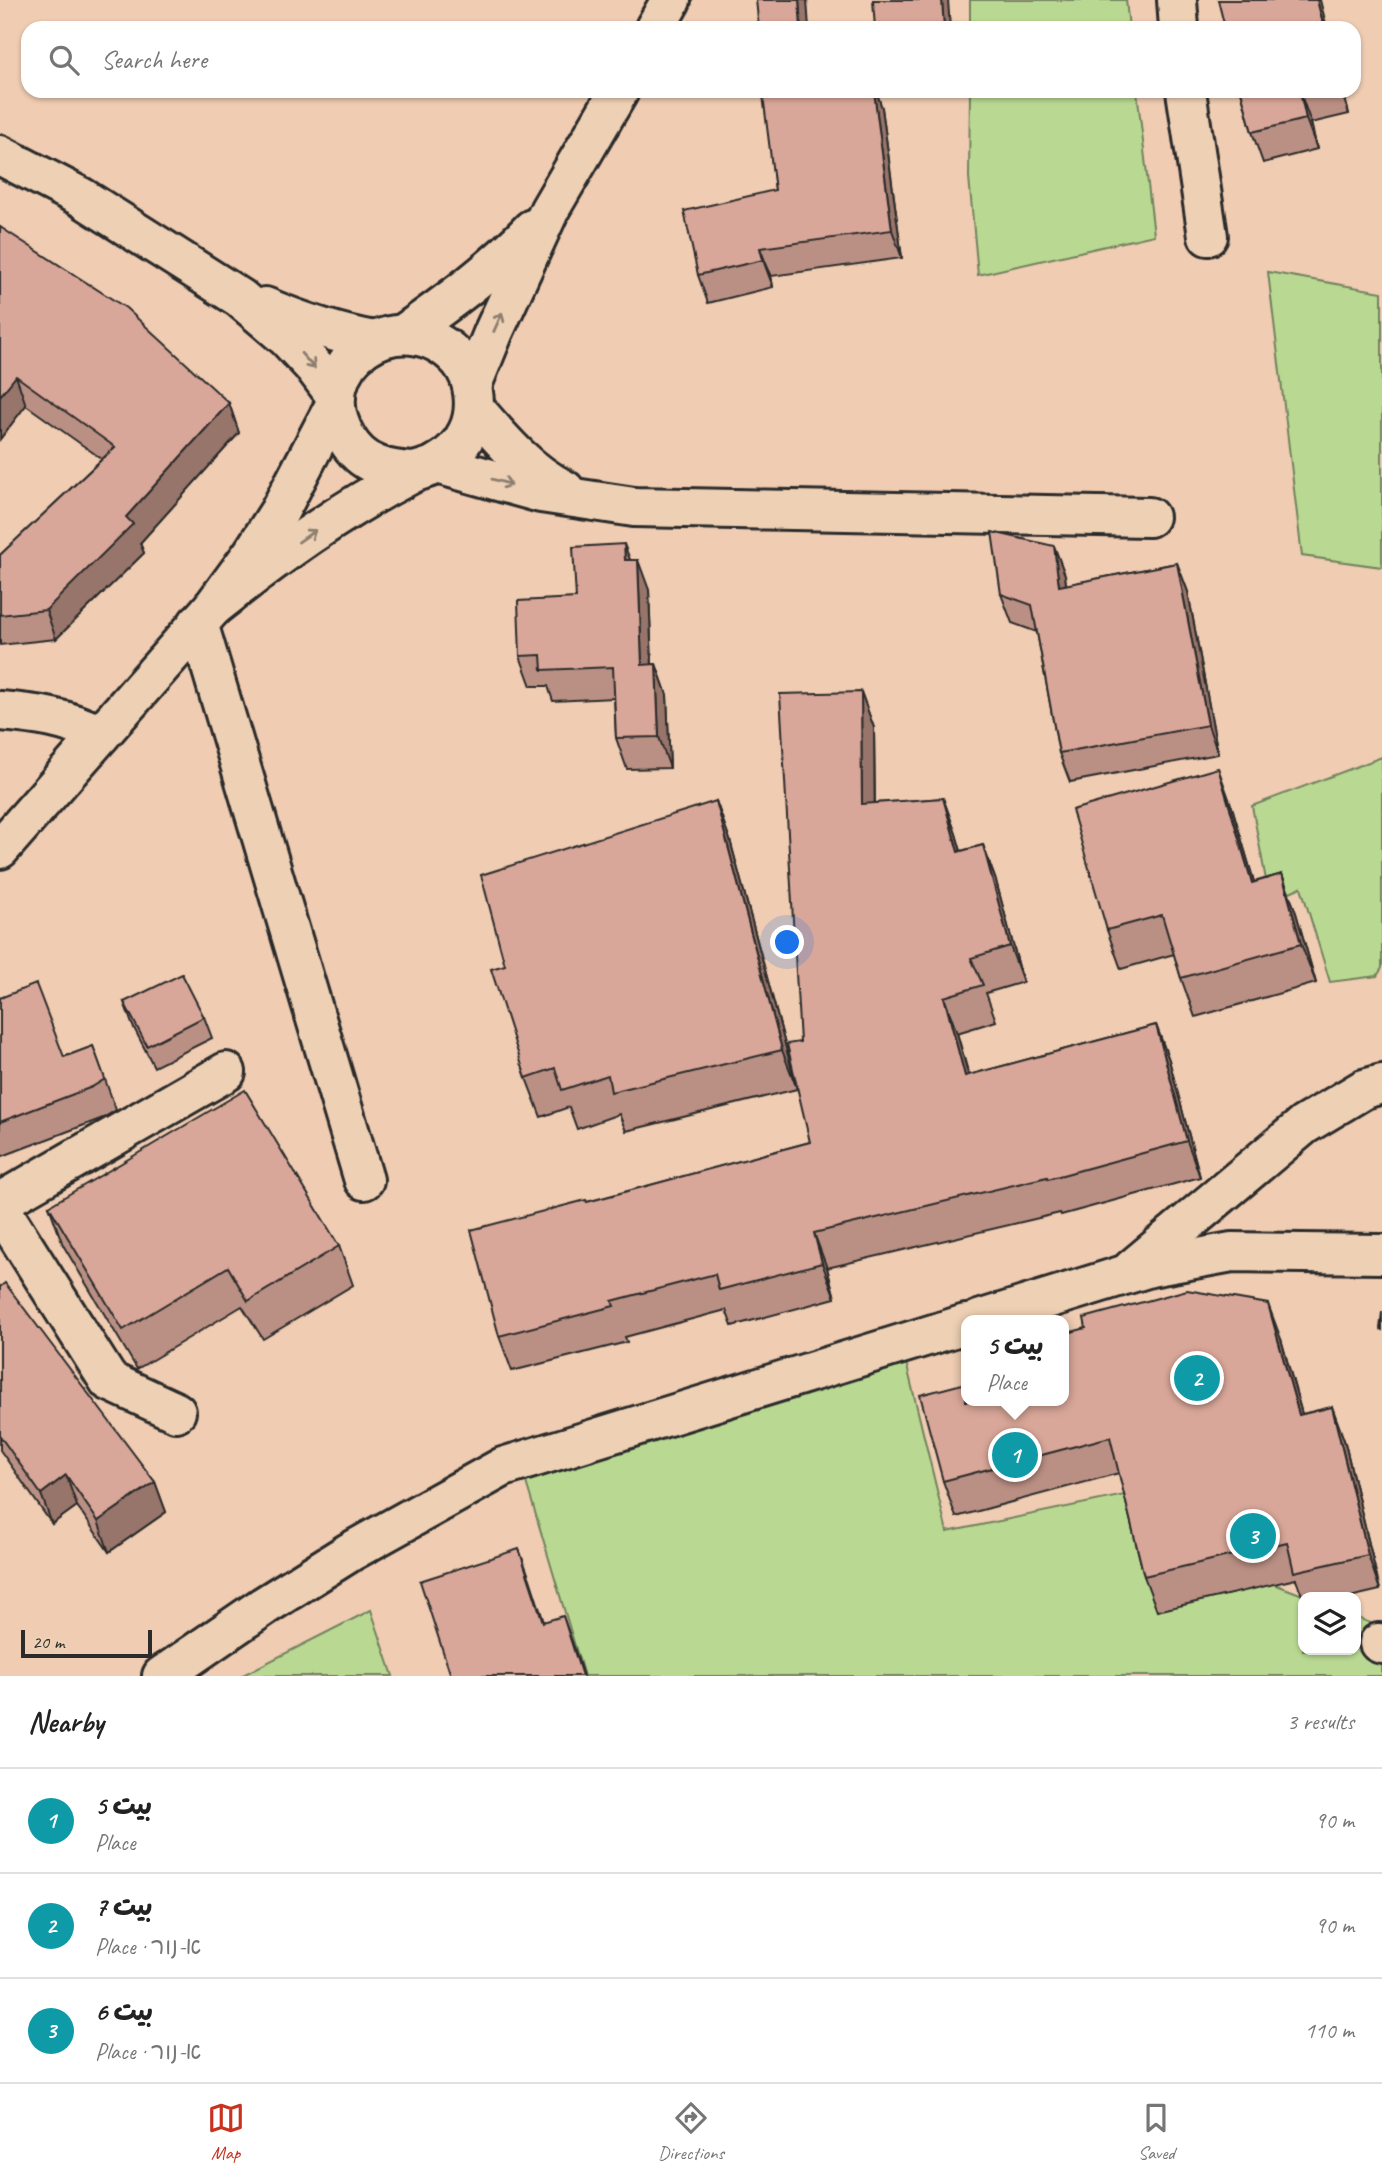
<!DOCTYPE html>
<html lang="en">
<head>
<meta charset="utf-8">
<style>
  :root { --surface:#fff; --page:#f6f6f6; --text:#222; --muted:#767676; --line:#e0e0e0; --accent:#c8321e }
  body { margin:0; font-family:Caveat,"Playpen Sans Arabic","Playpen Sans Hebrew",sans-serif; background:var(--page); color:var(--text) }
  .controls { position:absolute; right:21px; bottom:21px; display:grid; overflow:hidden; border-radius:14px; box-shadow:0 2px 5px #0004 }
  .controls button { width:63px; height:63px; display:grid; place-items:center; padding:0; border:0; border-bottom:2px solid var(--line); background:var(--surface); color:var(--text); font:35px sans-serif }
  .scale { position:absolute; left:21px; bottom:18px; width:131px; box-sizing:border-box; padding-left:7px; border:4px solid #2b2b2b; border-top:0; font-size:19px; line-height:24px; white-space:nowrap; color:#2b2b2b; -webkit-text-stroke:5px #eed1b5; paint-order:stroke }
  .you { position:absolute; left:788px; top:943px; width:24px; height:24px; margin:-18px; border:5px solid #fff; border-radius:50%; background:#1a73e8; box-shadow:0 0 0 10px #1a73e833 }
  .badge { display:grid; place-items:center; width:46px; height:46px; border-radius:50%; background:var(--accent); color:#fff; font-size:23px; font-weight:700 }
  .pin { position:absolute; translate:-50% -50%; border:4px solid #fff; box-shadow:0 2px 7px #0006 }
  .popup { position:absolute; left:961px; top:1315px; width:108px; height:91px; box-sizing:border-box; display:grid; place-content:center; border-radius:14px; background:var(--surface); filter:drop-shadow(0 2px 5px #0005); font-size:23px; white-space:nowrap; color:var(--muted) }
  .popup b { font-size:26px; color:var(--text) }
  .popup::after { content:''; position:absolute; left:50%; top:100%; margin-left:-14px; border:14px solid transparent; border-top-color:var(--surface) }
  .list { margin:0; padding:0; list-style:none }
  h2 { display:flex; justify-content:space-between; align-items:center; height:91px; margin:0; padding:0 28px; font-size:30px }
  h2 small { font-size:23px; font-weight:400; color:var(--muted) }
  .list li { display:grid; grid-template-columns:46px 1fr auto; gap:21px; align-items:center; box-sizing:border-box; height:105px; padding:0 28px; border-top:2px solid var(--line) }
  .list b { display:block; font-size:26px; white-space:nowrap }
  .list p { margin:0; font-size:23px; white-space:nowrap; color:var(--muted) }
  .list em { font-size:23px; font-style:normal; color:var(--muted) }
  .icon { flex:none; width:38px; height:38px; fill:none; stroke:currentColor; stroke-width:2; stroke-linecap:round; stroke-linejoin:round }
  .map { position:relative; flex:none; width:1382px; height:1676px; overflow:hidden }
  .search { position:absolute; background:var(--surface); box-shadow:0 2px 5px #0004; left:21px; right:21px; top:21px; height:77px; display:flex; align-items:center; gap:18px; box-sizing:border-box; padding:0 24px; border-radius:21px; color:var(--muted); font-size:26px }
  .sheet { height:406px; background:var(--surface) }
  nav { display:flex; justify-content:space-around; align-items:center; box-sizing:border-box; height:98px; border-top:2px solid var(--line); background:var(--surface); font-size:19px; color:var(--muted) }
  nav a { display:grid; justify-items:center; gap:4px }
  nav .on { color:var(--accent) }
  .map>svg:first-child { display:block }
  .green { fill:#b9d992; stroke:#72825e; stroke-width:2 }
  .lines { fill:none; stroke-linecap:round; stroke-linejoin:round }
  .minor-casing { stroke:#2b2b2b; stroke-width:44 }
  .minor { stroke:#eed1b5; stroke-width:38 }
  .wall { fill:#bb9084; stroke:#2b2b2b; stroke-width:2 }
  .shaded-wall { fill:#98756b; stroke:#2b2b2b; stroke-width:2 }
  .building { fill:#d9a799; stroke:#2b2b2b; stroke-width:2 }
  .oneway { stroke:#8c7e70 }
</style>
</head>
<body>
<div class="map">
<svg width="1382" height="1676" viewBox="0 0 1382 1676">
  <rect width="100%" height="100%" fill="#efccb2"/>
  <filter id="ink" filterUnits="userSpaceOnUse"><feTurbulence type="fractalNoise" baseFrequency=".0143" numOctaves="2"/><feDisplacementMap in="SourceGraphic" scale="14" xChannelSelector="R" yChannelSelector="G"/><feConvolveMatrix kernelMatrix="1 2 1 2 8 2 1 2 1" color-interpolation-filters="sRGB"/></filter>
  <g filter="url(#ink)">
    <g class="green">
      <path d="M970,0h156l3,28h-159z"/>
      <path d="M970,91h167l17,144 -176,40 -9,-98z"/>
      <path d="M1268,272l114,20v275l-80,-11z"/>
      <path d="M1382,757v211l-5,8 -47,6 -29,-95 -31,14 -18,-95z"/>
      <path d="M905,1358l42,174 182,-38 145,90 34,13h-5v53h53v-33l26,11v48h-798l-58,-194z"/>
      <path d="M371,1610l22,66h-152z"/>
    </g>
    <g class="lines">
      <defs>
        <g id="minor">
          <path d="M1177,0l2,28"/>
          <path d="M655,28l16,-28"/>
          <path d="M1186,91l22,145"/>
          <path d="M0,155l81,42 159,101 47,40 28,30 21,28"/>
          <path d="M265,307c36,15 71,27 109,34"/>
          <path d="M405,333c45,-32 89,-64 127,-104"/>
          <path d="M472,385l22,-54 56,-122 69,-118"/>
          <path d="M474,408c27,31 54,64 91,82"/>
          <path d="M437,464l104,29 93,14 515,10"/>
          <path d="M213,607c63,-50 126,-96 198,-133 7,-4 16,-5 24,-9 14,-7 27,-20 33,-34 10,-21 7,-52 -8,-70 -58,-66 -158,3 -113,78 15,26 40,32 67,33"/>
          <path d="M198,623l166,557"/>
          <path d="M0,711c36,3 67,7 100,24"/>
          <path d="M0,849l213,-242 39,-53 27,-42 56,-107"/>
          <path d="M0,1202l226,-130"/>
          <path d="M0,1208l109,173 67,31"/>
          <path d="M1132,1269l172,-144 60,-36 18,-5"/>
          <path d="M979,1320l171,-53 82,-15 150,2"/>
          <path d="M1379,1643l3,1"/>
          <path d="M162,1676l102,-70 86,-54 153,-85 463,-143"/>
        </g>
      </defs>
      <use href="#minor" class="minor-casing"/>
      <use href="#minor" class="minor"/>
    </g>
    <g class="wall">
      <path d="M764,91h112l6,17 20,150 -131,18 2,11 -65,16 -10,-28 77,-85z"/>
      <path d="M1241,91h102l6,23 -38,9 6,26 -54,14 -11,-31z"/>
      <path d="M0,227l229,176 10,30 -99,110 4,10 -88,86 -56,6v-90l102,-96 -76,-54 -26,34z"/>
      <path d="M1054,546l11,29 1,10 111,-22 11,29 30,162 -148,28 -11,-29 -22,-121 -25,-9 -11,-29z"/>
      <path d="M630,560l19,30 3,74h4l11,31 3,73 -43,1 -11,-31 -2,-40 -61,3 -5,-15h-17l-11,-30 56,-58z"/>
      <path d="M861,692l13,36 1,75 68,-5 13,36 5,17 22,-6 13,36 27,101 -37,11 10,28 -39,12 12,42 187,-50 13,35 31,117 -139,38 -1,-2 -233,55 8,30 -103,28 -6,-16 -101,27 2,5 -115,29 -13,-35 88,-134 223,-60 -10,-100z"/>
      <path d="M716,801l14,39 67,249 -171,42 -7,-17 -42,15 -8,-22 -28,10 -15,-39 -21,-113z"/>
      <path d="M1232,807l22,75 28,-8 14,39 20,70 -121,34 -14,-39 -7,-24 -53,15 -14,-39z"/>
      <path d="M0,998l64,59 29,-11 23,64 -13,8 -103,39z"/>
      <path d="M124,1002l80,15 8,21 -58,29 -22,-43z"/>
      <path d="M49,1206l290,40 14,39 -90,54 -21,-33 -105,63 -74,-124z"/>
      <path d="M0,1287l155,195 11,30 -57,40 -32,-46 -25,18 -52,-74z"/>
      <path d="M1086,1328l195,11 21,75 30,-7 13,36 35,147 -30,7h-47v1l-7,-19 -139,32 -13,-35 -25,-103 -163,44 -13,-36 23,-80z"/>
    </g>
    <g class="shaded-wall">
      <path d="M799,0h8l2,28h-8z"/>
      <path d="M942,0h6l2,28h-6z"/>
      <path d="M1317,0h3l7,28h-3z"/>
      <path d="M874,91h2l6,17 20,150 -10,-28z"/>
      <path d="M1341,91h2l6,23z"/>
      <path d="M1300,92l11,31 6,26 -11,-30z"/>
      <path d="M760,248l11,28 2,11 -10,-27z"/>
      <path d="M16,376l10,29 -26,34v-43z"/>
      <path d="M229,403l10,30 -99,110 4,10 -88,86 -10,-29 80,-93z"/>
      <path d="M624,544l12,31 -11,-15z"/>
      <path d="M1054,546l11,29 4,40 -10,-29z"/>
      <path d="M638,560l11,30 4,105 -11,-30z"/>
      <path d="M1177,563l11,29 30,162 -10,-29z"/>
      <path d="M656,664l11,31 3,73 -11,-31z"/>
      <path d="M861,692l13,36 1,112 -13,-36z"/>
      <path d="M1218,768l14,39 34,115 -14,-39z"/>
      <path d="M943,798l13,36 15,54 -13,-36z"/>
      <path d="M716,801l14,39 67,249 -15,-39z"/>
      <path d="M983,845l13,36 27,101 -13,-36z"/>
      <path d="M1282,874l14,39 20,70 -15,-39z"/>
      <path d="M944,997l13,36 21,78 -13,-35z"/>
      <path d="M1156,1025l13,35 31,117 -13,-36z"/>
      <path d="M814,1233l13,35 8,30 -13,-35z"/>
      <path d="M1268,1304l13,35 31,111 -13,-35z"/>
      <path d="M1332,1407l13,36 35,147 -12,-35z"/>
      <path d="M66,1475l11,31 -25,18 -11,-30z"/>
      <path d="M155,1482l11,30 -57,40 -11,-31z"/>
      <path d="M519,1549l11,30 24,74 -11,-31z"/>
      <path d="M563,1616l11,31 9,29h-1z"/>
    </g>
    <g class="building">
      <path d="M756,0h43l2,28h-42z"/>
      <path d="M873,0h69l2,28h-69z"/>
      <path d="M1218,0h99l7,28h-99z"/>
      <path d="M764,91h110l18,139 -132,18 3,12 -65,15 -14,-64 91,-21 -12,-95h2z"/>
      <path d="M1241,91h65l-6,1 6,27 -54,13z"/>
      <path d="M0,227l126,81 103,95 -103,114 7,7 -87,86 -46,5v-60l115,-108 -99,-71 -16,20z"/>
      <path d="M992,532l62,14 5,40 118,-23 31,162 -149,28 -27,-148 -31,-11z"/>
      <path d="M624,544l1,16h13l4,105 14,-1 3,73 -43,1 -3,-71 -71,3 -1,-15 -21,1 -2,-55 58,-3 -3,-51z"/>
      <path d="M861,692l1,112 81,-6 15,54 25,-7 27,101 -39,12 12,27 -39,12 21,79 191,-51 31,116 -139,38 -1,-2 -233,56 8,30 -103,27 -4,-16 -103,27 2,5 -115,30 -28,-106 115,-30 1,2 223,-60 -23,-98 13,-2 -20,-348z"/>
      <path d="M1218,768l34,115 30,-9 19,70 -120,34 -19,-63 -55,15 -35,-120z"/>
      <path d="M716,801l66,249 -171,42 -3,-17 -46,15 -7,-22 -29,10 -35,-109 14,-4 -24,-90z"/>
      <path d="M182,974l22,43 -57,29 -23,-44z"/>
      <path d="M36,984l28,73 29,-11 12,33 -13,8 -92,35v-124z"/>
      <path d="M245,1090l94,156 -91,55 -20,-34 -105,63 -74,-124z"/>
      <path d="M5,1283l150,199 -57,39 -32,-46 -25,19 -41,-58v-149z"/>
      <path d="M1187,1290l81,14 31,111 33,-8 36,148 -74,17 -7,-30 -143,34 -34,-139 -167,44 -23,-86 46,-12v18h98v-67l22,-6 -2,-10z"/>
      <path d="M1382,1312v18l-2,-1z"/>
      <path d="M519,1549l24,73 20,-6 19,60h-132h1l-31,-95z"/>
    </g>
    <defs><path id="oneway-shaft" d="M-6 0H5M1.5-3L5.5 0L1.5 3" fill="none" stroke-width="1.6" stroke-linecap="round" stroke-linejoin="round" transform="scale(1.75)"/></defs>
    <g class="oneway">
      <use href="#oneway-shaft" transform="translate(498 322) rotate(-66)"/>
      <use href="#oneway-shaft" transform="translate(308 361) rotate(48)"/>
      <use href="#oneway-shaft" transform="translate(502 482) rotate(16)"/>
      <use href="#oneway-shaft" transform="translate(307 536) rotate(-35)"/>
    </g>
  </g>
</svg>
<div class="controls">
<button><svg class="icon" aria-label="layers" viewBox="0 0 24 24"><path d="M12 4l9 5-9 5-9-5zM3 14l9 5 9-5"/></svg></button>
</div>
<div class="scale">20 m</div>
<div class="you"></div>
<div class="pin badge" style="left:1015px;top:1455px;background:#0f9aa8">1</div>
<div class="popup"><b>بيت 5</b>Place</div>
<div class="pin badge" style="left:1197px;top:1378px;background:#0f9aa8">2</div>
<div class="pin badge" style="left:1253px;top:1536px;background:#0f9aa8">3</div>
<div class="search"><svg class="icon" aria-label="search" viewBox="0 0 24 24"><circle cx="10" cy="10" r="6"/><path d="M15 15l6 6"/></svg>Search here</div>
</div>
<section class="sheet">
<h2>Nearby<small>3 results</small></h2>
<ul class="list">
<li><span class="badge" style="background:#0f9aa8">1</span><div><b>بيت 5</b><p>Place</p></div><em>90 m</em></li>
<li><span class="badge" style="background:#0f9aa8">2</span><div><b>بيت 7</b><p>Place · א-נור</p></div><em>90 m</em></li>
<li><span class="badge" style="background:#0f9aa8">3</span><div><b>بيت 6</b><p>Place · א-נור</p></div><em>110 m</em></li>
</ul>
</section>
<nav>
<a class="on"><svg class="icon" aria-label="map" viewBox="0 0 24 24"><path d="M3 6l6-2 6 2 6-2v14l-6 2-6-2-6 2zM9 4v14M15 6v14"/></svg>Map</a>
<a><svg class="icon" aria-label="directions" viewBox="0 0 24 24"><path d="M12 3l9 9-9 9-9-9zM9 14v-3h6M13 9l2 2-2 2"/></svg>Directions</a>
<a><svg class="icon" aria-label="saved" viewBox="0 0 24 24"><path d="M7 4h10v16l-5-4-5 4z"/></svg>Saved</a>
</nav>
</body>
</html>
